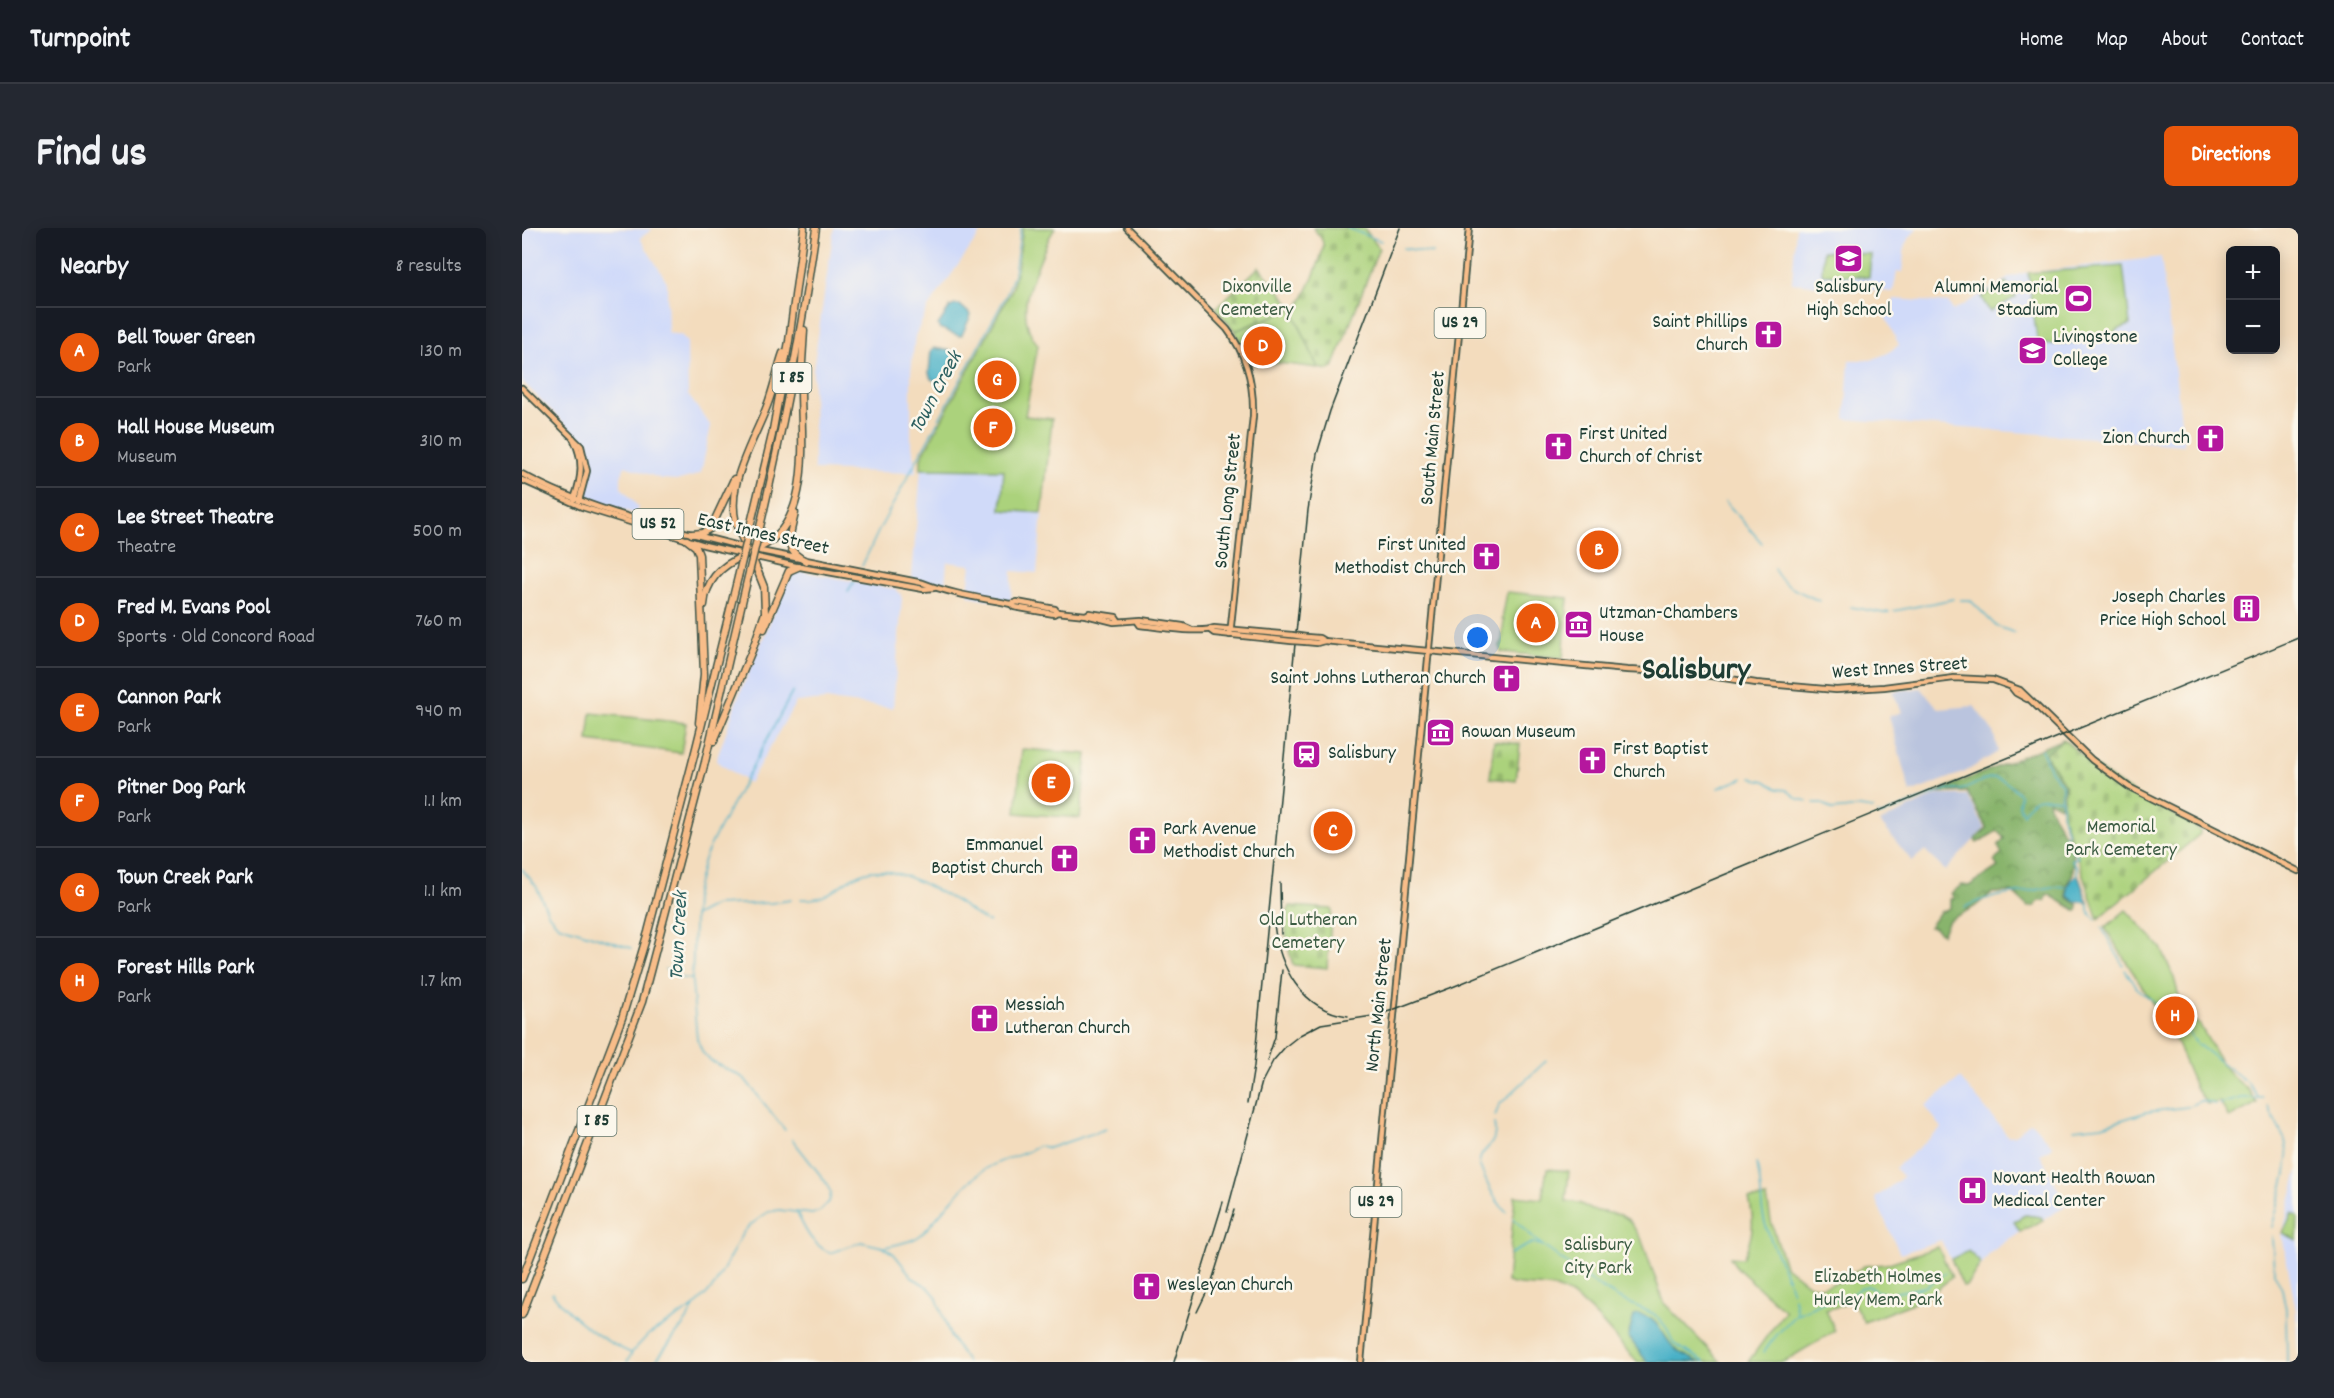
<!DOCTYPE html>
<html lang="en">
<head>
<meta charset="utf-8">
<style>
  :root { --surface:#171b24; --page:#242831; --text:#f1f3f6; --muted:#9ea1a6; --line:#363941; --accent:#ea580c }
  body { margin:0; font-family:Dekko,sans-serif; background:var(--page); color:var(--text) }
  .controls { position:absolute; right:18px; top:18px; display:grid; overflow:hidden; border-radius:9px; box-shadow:0 3px 15px #0003 }
  .controls button { width:54px; height:54px; display:grid; place-items:center; padding:0; border:0; border-bottom:2px solid var(--line); background:var(--surface); color:var(--text); font:30px sans-serif }
  .you { position:absolute; left:956px; top:410px; width:21px; height:21px; margin:-15px; border:4px solid #fff; border-radius:50%; background:#1a73e8; box-shadow:0 0 0 9px #1a73e833 }
  .badge { display:grid; place-items:center; width:39px; height:39px; border-radius:50%; background:var(--accent); color:#fff; font-size:20px; font-weight:700 }
  .pin { position:absolute; translate:-50% -50%; border:3px solid #fff; box-shadow:0 2px 6px #0006 }
  .list { margin:0; padding:0; list-style:none }
  h2 { display:flex; justify-content:space-between; align-items:center; height:78px; margin:0; padding:0 24px; font-size:26px }
  h2 small { font-size:20px; font-weight:400; color:var(--muted) }
  .list li { display:grid; grid-template-columns:39px 1fr auto; gap:18px; align-items:center; box-sizing:border-box; height:90px; padding:0 24px; border-top:2px solid var(--line) }
  .list b { display:block; font-size:22px; white-space:nowrap }
  .list p { margin:0; font-size:20px; white-space:nowrap; color:var(--muted) }
  .list em { font-size:20px; font-style:normal; color:var(--muted) }
  .map { position:relative; flex:none; width:1776px; height:1134px; overflow:hidden; border-radius:9px }
  header { display:flex; align-items:center; gap:36px; box-sizing:border-box; height:84px; padding:0 30px; background:var(--surface); border-bottom:2px solid var(--line) }
  header strong { font-size:28px }
  nav { display:flex; gap:33px; margin-inline-start:auto; font-size:21px }
  .intro { display:flex; align-items:center; justify-content:space-between; box-sizing:border-box; height:144px; padding:0 36px }
  h1 { margin:0; font-size:42px }
  .button { padding:15px 27px; border-radius:9px; background:var(--accent); color:#fff; font-size:21px; font-weight:700 }
  main { display:flex; gap:36px; padding:0 36px }
  aside { flex:1; background:var(--surface); border-radius:9px; box-shadow:0 3px 15px #0003 }
  .map>svg:first-child { display:block }
  .built { fill:#d0daf9 }
  .industrial { fill:#bac4de }
  .grass { fill:url(#grass-dots); stroke:#658858; stroke-width:1.5 }
  .forest { fill:url(#forest-crowns); stroke:#547850; stroke-width:1.5 }
  .cemetery { fill:url(#cemetery-stones); stroke:#658858; stroke-width:1.5 }
  .park { fill:#abd27c; stroke:#658858; stroke-width:1.5 }
  .water { fill:#49b1c7; stroke:#34777e; stroke-width:1.5 }
  .lines { fill:none; stroke-linecap:round; stroke-linejoin:round }
  .stream { stroke:#49b1c7; stroke-width:1.5 }
  .major-casing { stroke:#3f5549; stroke-width:8 }
  .highway-casing { stroke:#3f5549; stroke-width:9 }
  .major { stroke:#f8bd89; stroke-width:4.5 }
  .highway { stroke:#f8bd89; stroke-width:6 }
  .rail { stroke:#1f3d34; stroke-width:1.5 }
  .major-bridge-casing { stroke:#3f5549; stroke-width:8; stroke-linecap:butt }
  .highway-bridge-casing { stroke:#3f5549; stroke-width:9; stroke-linecap:butt }
  .major-bridge { stroke:#f8bd89; stroke-width:4.5 }
  .highway-bridge { stroke:#f8bd89; stroke-width:6 }
  .labels { text-anchor:middle; dominant-baseline:central; stroke-width:5; stroke-linejoin:round; paint-order:stroke }
  .shield { fill:#fbf7ec; stroke:#61756b; stroke-width:1.5 }
  .shield-label { font-size:18px; font-weight:bold; fill:#1f3d34 }
  .park-label { font-size:20px; fill:#3b5b42; stroke:#fbf7ec }
  .poi-label { font-size:20px; fill:#1f3d34; stroke:#fbf7ec; text-anchor:start }
  .street-label { font-size:20px; fill:#1f3d34; stroke:#fbf7ec }
  .water-label { font-size:21px; font-style:italic; fill:#2c6060; stroke:#fbf7ec }
  .town-label { font-size:32px; font-weight:bold; fill:#1f3d34; stroke:#fbf7ec }
</style>
</head>
<body>
<header>
<strong>Turnpoint</strong>
<nav><a>Home</a><a>Map</a><a>About</a><a>Contact</a></nav>
</header>
<div class="intro"><h1>Find us</h1><a class="button">Directions</a></div>
<main>
<aside>
<h2>Nearby<small>8 results</small></h2>
<ul class="list">
<li><span class="badge">A</span><div><b>Bell Tower Green</b><p>Park</p></div><em>130 m</em></li>
<li><span class="badge">B</span><div><b>Hall House Museum</b><p>Museum</p></div><em>310 m</em></li>
<li><span class="badge">C</span><div><b>Lee Street Theatre</b><p>Theatre</p></div><em>500 m</em></li>
<li><span class="badge">D</span><div><b>Fred M. Evans Pool</b><p>Sports · Old Concord Road</p></div><em>760 m</em></li>
<li><span class="badge">E</span><div><b>Cannon Park</b><p>Park</p></div><em>940 m</em></li>
<li><span class="badge">F</span><div><b>Pitner Dog Park</b><p>Park</p></div><em>1.1 km</em></li>
<li><span class="badge">G</span><div><b>Town Creek Park</b><p>Park</p></div><em>1.1 km</em></li>
<li><span class="badge">H</span><div><b>Forest Hills Park</b><p>Park</p></div><em>1.7 km</em></li>
</ul>
</aside>
<div class="map">
<svg width="1776" height="1134" viewBox="0 0 1776 1134">
  <defs>
    <pattern id="grass-dots" width="8" height="8" patternUnits="userSpaceOnUse" patternTransform="scale(1.5)"><rect width="8" height="8" fill="#abd27c"/><path d="M2 2h.1M6 6h.1" fill="none" stroke="#93b56c" stroke-width="1.8" stroke-linecap="round"/></pattern>
    <pattern id="forest-crowns" width="20" height="18" patternUnits="userSpaceOnUse" patternTransform="scale(1.5)"><rect width="20" height="18" fill="#88b46c"/><path d="M2 6a3 3 0 1 1 6 0M12 15a3 3 0 1 1 6 0" fill="none" stroke="#6f945a"/></pattern>
    <pattern id="cemetery-stones" width="16" height="16" patternUnits="userSpaceOnUse" patternTransform="scale(1.5)"><rect width="16" height="16" fill="#abd27c"/><path d="M2 7V4a2 2 0 0 1 4 0v3zM10 15v-3a2 2 0 0 1 4 0v3z" fill="#93b56c"/></pattern>
  </defs>
  <rect width="100%" height="100%" fill="#fbf7ec"/>
  <filter id="ink" filterUnits="userSpaceOnUse"><feTurbulence type="fractalNoise" baseFrequency=".0167" numOctaves="2"/><feDisplacementMap in="SourceGraphic" scale="12" xChannelSelector="R" yChannelSelector="G"/><feConvolveMatrix kernelMatrix="1 2 1 2 8 2 1 2 1" color-interpolation-filters="sRGB"/></filter>
  <filter id="wash" filterUnits="userSpaceOnUse"><feTurbulence type="fractalNoise" baseFrequency=".008" numOctaves="4" result="noise"/><feDisplacementMap in="SourceGraphic" scale="24" xChannelSelector="R" yChannelSelector="G"/><feGaussianBlur stdDeviation="1.35" result="paint"/><feColorMatrix in="noise" values="0 0 0 0 0 0 0 0 0 0 0 0 0 0 0 0 0 1.4 0 .05"/><feComposite in="paint" operator="in"/></filter>
  <g filter="url(#wash)">
    <rect width="100%" height="100%" fill="#f3dcbd"/>
    <g class="built">
      <path d="M0,0l131,1 -13,9 27,44 1,51 13,2 6,6 1,54 23,31 -10,47 -7,3 -15,4 -17,-1 -37,-13 -4,11v10l17,20 -3,7 -47,-16 -3,-6 3,-32 -6,-15 -7,-11 -53,-53z"/>
      <path d="M312,0h150l-56,80 -13,28 -4,36v66l5,35 -102,-3 -1,-100z"/>
      <path d="M1274,0h121l-12,16 -3,28h-5l-4,20 -101,-9z"/>
      <path d="M1639,29l23,188 -339,-26 4,-59h22l15,-6 13,-9 -17,-35 10,1 2,-12 55,4 4,8 57,-34 14,-4z"/>
      <path d="M399,241l84,1 -4,40 41,3 -5,60 -25,-2 -1,33 -42,-8 -1,-6 3,-25 -24,-3 -2,24 -30,-6 -3,-3z"/>
      <path d="M277,343l96,18 5,4 2,6 -9,109 -64,-8 -33,2 -47,81 -33,-22 21,-61 52,-123 3,-5z"/>
      <path d="M1438,850l48,58 7,-1 16,-13 22,25 -13,7 27,52 -55,31 -22,16 -24,33h-3l-22,-46 -41,14 -25,-56 28,-21 -8,-9 47,-40 -17,-22z"/>
      <path d="M1776,942v189l-2,-49 -14,-75z"/>
    </g>
    <g class="industrial">
      <path d="M1399,460l18,21 35,-3 19,25 5,21 -33,20 -55,21 -21,-77 13,-4 -10,-21z"/>
      <path d="M1415,567h30l18,33 -40,43 -20,-21 -13,11 -32,-39z"/>
    </g>
    <path class="grass" d="M1503,987l16,2 2,3 -23,12 -6,-11z"/>
    <path class="forest" d="M1539,512l-14,18 17,26 -4,22 -12,-6c1,13 10,21 15,33l9,3 1,37 -7,12 1,12 11,8 -1,6 -29,-17 -3,7h-6l-4,5 -7,1 -16,-15 -20,1 -18,14 -25,13 -7,14 -7,-6 -6,-1 11,-15 10,-4v-9h4l-3,-6 11,-8 7,1 29,-19 -4,-6 8,-7 -4,-8 6,-8 -7,-7 -20,12 -2,-3 12,-12 -20,-36 -33,1z"/>
    <g class="cemetery">
      <path d="M791,0h51l15,20 -46,120 -4,2 -11,-2 -23,-53c7,-14 29,-57 28,-71 0,-6 -7,-12 -10,-16z"/>
      <path d="M737,39l25,29 8,13 -57,22 -19,-23z"/>
      <path d="M1542,511c40,39 77,60 127,84l9,8v3l-102,85 -36,-106 3,-28 -20,-31z"/>
      <path d="M972,513l26,3 -4,37 -26,-3z"/>
      <path d="M768,678l42,3 -5,59 -34,-3c-5,-17 -12,-43 -3,-59z"/>
    </g>
    <g class="park">
      <path d="M501,0h32l-6,10c-13,35 -39,73 -11,107l-13,71 27,3 -10,94 -41,-3 3,-40 -83,-1v-11l91,-169 5,-20z"/>
      <path d="M1301,23l48,3 -2,23 -47,-3z"/>
      <path d="M1601,38l7,59 -11,4 -14,11 -67,5 -10,-72z"/>
      <path d="M1484,54l10,15 -26,15 -9,-15z"/>
      <path d="M770,81l26,59 -39,-5 -27,1 -17,-33z"/>
      <path d="M985,364l61,6 -5,60 -62,-6 -1,-7 2,-2 2,-23h-2z"/>
      <path d="M69,485l95,10 -5,30 -93,-12z"/>
      <path d="M500,521l65,5 -7,64 -64,-5z"/>
      <path d="M1604,682l35,38 13,30 7,26 13,17 6,4 20,36 10,13 19,17 8,12 -28,15 -9,-16 -13,2 -12,-17 -20,-48 -70,-111z"/>
      <path d="M1025,941l22,2 -3,30 13,2 13,7 28,5 9,5 12,18 23,65 57,59h-83c-24,-22 -46,-58 -75,-71 -18,-8 -39,-2 -56,-9l8,-86 27,3z"/>
      <path d="M1245,970l4,23 14,45 24,19 12,2 21,-6 22,-15 22,-2 52,-17 14,30 -26,21 -62,24 -11,-20 -27,8 9,21 -52,31h-35l37,-51 -48,-43 -7,-11 13,1c10,-20 12,-37 6,-59z"/>
      <path d="M1770,985l6,3 -1,24 -14,-7z"/>
      <path d="M1446,1023l13,12 -15,23h-3l-12,-27z"/>
    </g>
    <g class="water">
      <path d="M433,77h5l11,10 -9,20 -3,1 -20,-8 -1,-3 12,-18z"/>
      <path d="M412,120l17,3 3,5 -9,21 -9,4 -5,-2 -2,-6 2,-23z"/>
      <path d="M1556,647l10,28 -14,-2 -6,-5c-2,-10 1,-17 10,-21z"/>
      <path d="M1115,1086c21,2 25,21 37,34 7,7 17,9 25,14h-52l-19,-26 6,-20z"/>
    </g>
    <g class="lines">
      <g class="stream">
        <path d="M825,0l34,13"/>
        <path d="M881,20l30,5"/>
        <path d="M1203,273l37,42"/>
        <path d="M340,338l17,-36 128,-236 7,-20 7,-46"/>
        <path d="M1252,341c10,20 27,22 45,32"/>
        <path d="M326,364l6,-10"/>
        <path d="M1438,372h10l26,26 19,7"/>
        <path d="M1329,379l32,6 6,-1"/>
        <path d="M1372,383l59,-12"/>
        <path d="M1519,521l9,21 12,15c0,15 -2,32 5,46l-3,8 14,18 -6,3 5,8v9"/>
        <path d="M1230,550l13,3 13,8 9,1 11,9 9,2"/>
        <path d="M1196,560l26,-10"/>
        <path d="M1292,575h8l11,7 27,-3 13,2"/>
        <path d="M1356,586l2,2 67,-27c32,9 38,-34 73,6l-1,11 4,8c11,-21 18,-16 38,-15"/>
        <path d="M0,641l14,17 13,29 9,10 73,23"/>
        <path d="M279,671c33,2 35,-17 62,-26 29,-10 67,14 91,27 12,7 22,17 35,22"/>
        <path d="M1565,676l3,9 6,7"/>
        <path d="M1443,679c21,-11 42,-12 65,-16 15,-2 22,-6 38,-4"/>
        <path d="M172,688l21,-11 56,-2 20,-3"/>
        <path d="M1580,700l21,37"/>
        <path d="M143,741l12,8 14,2"/>
        <path d="M1603,742l12,18 45,36 15,20 50,38 11,14"/>
        <path d="M1698,876l21,-6h22"/>
        <path d="M1746,879l17,33 3,16 -2,18 -14,53"/>
        <path d="M973,888l4,-11 47,-44"/>
        <path d="M972,895c5,26 -14,23 -15,41 6,15 15,37 27,47"/>
        <path d="M1552,901l28,-3 45,-14 40,-5 13,-6 15,3"/>
        <path d="M263,902l-41,-52 -33,-17 -8,-8 -6,-14 -5,-57 3,-89 9,-34 10,-21 79,-147"/>
        <path d="M519,918l8,2 57,-19"/>
        <path d="M1234,935c7,19 3,40 9,60 7,24 20,45 27,69"/>
        <path d="M275,985c10,20 13,29 33,40l31,-11 22,5 11,7 19,24 15,9 8,9 14,40 17,26"/>
        <path d="M991,990l21,21 52,39 32,20 36,16 12,13 8,17 31,18"/>
        <path d="M1750,1008l2,37 8,16 4,20 1,53"/>
        <path d="M364,1019c8,-2 18,-4 26,-7 9,-3 15,-11 21,-18 16,-18 31,-38 51,-52 17,-12 38,-13 54,-24"/>
        <path d="M988,1026l22,-11 10,2"/>
        <path d="M30,1065c20,26 49,47 79,60"/>
        <path d="M1275,1086l31,-14h17l15,-12 7,-2 9,5 11,3 38,-7 20,-14"/>
        <path d="M1242,1125c3,-8 26,-34 33,-39l-3,-16"/>
        <path d="M105,1134l6,-11 15,-16 46,-28"/>
        <path d="M133,1134l32,-42 7,-13 21,-22 27,-51 7,-8 19,-14 11,-2 33,4 8,-3 9,-9 2,-9 -6,-12 -33,-42"/>
      </g>
    </g>
  </g>
  <g filter="url(#ink)">
    <g class="lines">
      <defs>
        <g id="major">
          <path d="M605,0l100,101c20,26 27,55 26,87l-23,219"/>
          <path d="M0,160l59,58 6,25 -8,30"/>
          <path d="M51,210c11,22 9,39 1,61"/>
          <path d="M0,246c69,38 149,54 225,74"/>
          <path d="M0,252l60,27 122,38 96,22 123,22 11,-1"/>
          <path d="M233,322l168,33c28,11 58,15 88,21l6,-2 38,7 2,3"/>
          <path d="M489,376l3,3 40,7 3,-2 29,3 28,7 27,-2 42,6 7,3"/>
          <path d="M564,387l3,-2 27,4 2,3"/>
          <path d="M616,394l2,3c17,2 61,9 74,3l78,7"/>
          <path d="M688,402l4,3 77,8"/>
          <path d="M784,409l13,1 5,3 303,29 65,3 64,10 80,7 48,-3 70,-9 39,2 27,10 72,70 37,27 169,84"/>
          <path d="M784,414l11,1 7,-2"/>
          <path d="M1490,460l4,5 11,6"/>
          <path d="M839,1134l108,-1134"/>
        </g>
        <g id="highway">
          <path d="M273,285c-4,21 -14,37 11,48"/>
          <path d="M229,295l21,-88 17,-94 15,-113"/>
          <path d="M238,299c23,-99 42,-198 56,-299"/>
          <path d="M170,306l10,-1 9,-5 23,-49"/>
          <path d="M165,312l9,7 3,8 5,119 -5,49"/>
          <path d="M218,326c7,0 14,-4 21,-7 52,-26 40,-109 40,-157 0,-20 2,-40 3,-60"/>
          <path d="M235,330c-7,-5 -12,-13 -16,-22 -22,-43 11,-90 26,-130 7,-18 10,-36 16,-53"/>
          <path d="M182,377c2,-25 17,-40 40,-49"/>
          <path d="M242,401l25,-58 9,-4"/>
          <path d="M192,513l39,-93 12,-35 -1,-26 -12,-30"/>
          <path d="M0,1051l100,-261 26,-86 48,-184 42,-171"/>
          <path d="M0,1087l120,-313 63,-240 42,-181"/>
        </g>
      </defs>
      <use href="#major" class="major-casing"/>
      <use href="#highway" class="highway-casing"/>
      <use href="#major" class="major"/>
      <use href="#highway" class="highway"/>
      <g class="rail">
        <path d="M758,655l1,51"/>
        <path d="M752,696c5,42 27,86 74,92"/>
        <path d="M745,833l8,-24 7,-67"/>
        <path d="M726,875l6,-37 54,-556 9,-56 13,-43 70,-183"/>
        <path d="M705,984l35,-130 11,-21 13,-15 14,-11 21,-11 58,-9 71,-27 848,-350"/>
        <path d="M675,1084l15,-31 22,-71"/>
        <path d="M652,1134l49,-160"/>
      </g>
      <defs>
        <g id="major-bridge">
          <path d="M770,407l14,2"/>
          <path d="M769,413l15,1"/>
        </g>
        <g id="highway-bridge">
          <path d="M216,349l13,-54"/>
          <path d="M225,353l13,-54"/>
        </g>
      </defs>
      <use href="#major-bridge" class="major-bridge-casing"/>
      <use href="#highway-bridge" class="highway-bridge-casing"/>
      <use href="#major-bridge" class="major-bridge"/>
      <use href="#highway-bridge" class="highway-bridge"/>
    </g>
  </g>
  <defs>
    <symbol id="school-square" viewBox="-11 -11 22 22"><rect x="-9" y="-9" width="18" height="18" rx="4" fill="#b5179e" stroke="#fbf7ec"/><path d="M0-5L7-2L0 1L-7-2ZM-4 1L0 2.5L4 1V4Q0 6-4 4Z" fill="#fff"/></symbol>
    <symbol id="stadium-square" viewBox="-11 -11 22 22"><rect x="-9" y="-9" width="18" height="18" rx="4" fill="#b5179e" stroke="#fbf7ec"/><path d="M0-5a6.5 5 0 1 0 0 10a6.5 5 0 1 0 0-10ZM-3.5-1.8h7v3.6h-7Z" fill="#fff"/></symbol>
    <symbol id="church-square" viewBox="-11 -11 22 22"><rect x="-9" y="-9" width="18" height="18" rx="4" fill="#b5179e" stroke="#fbf7ec"/><path d="M-1.2-6h2.4v3.5h3.3v2.4h-3.3V6h-2.4V-.1h-3.3v-2.4h3.3Z" fill="#fff"/></symbol>
    <symbol id="university-square" viewBox="-11 -11 22 22"><rect x="-9" y="-9" width="18" height="18" rx="4" fill="#b5179e" stroke="#fbf7ec"/><path d="M0-5L7-2L0 1L-7-2ZM-4 1L0 2.5L4 1V4Q0 6-4 4Z" fill="#fff"/></symbol>
    <symbol id="building-square" viewBox="-11 -11 22 22"><rect x="-9" y="-9" width="18" height="18" rx="4" fill="#b5179e" stroke="#fbf7ec"/><path d="M-4-6H4V6H1V3H-1V6H-4ZM-2.5-4.3h1.7v1.8h-1.7ZM.8-4.3h1.7v1.8H.8ZM-2.5-1h1.7V.8h-1.7ZM.8-1h1.7V.8H.8Z" fill="#fff"/></symbol>
    <symbol id="museum-square" viewBox="-11 -11 22 22"><rect x="-9" y="-9" width="18" height="18" rx="4" fill="#b5179e" stroke="#fbf7ec"/><path d="M0-6L6-3V-2H-6V-3ZM-5-1h2V3h-2ZM-1-1h2V3h-2ZM3-1h2V3H3ZM-6 4H6V6H-6Z" fill="#fff"/></symbol>
    <symbol id="station-square" viewBox="-11 -11 22 22"><rect x="-9" y="-9" width="18" height="18" rx="4" fill="#b5179e" stroke="#fbf7ec"/><path d="M-3-6H3Q5-6 5-4V2Q5 4 3 4L4.5 6H3L1.5 4h-3L-3 6H-4.5L-3 4Q-5 4-5 2V-4Q-5-6-3-6ZM-3.5-4v3h7v-3ZM-3.5 1v1.5H-2V1ZM2 1v1.5H3.5V1Z" fill="#fff"/></symbol>
    <symbol id="hospital-square" viewBox="-11 -11 22 22"><rect x="-9" y="-9" width="18" height="18" rx="4" fill="#b5179e" stroke="#fbf7ec"/><path d="M-5-5h3v3.5h4V-5h3V5h-3V1.5h-4V5h-3Z" fill="#fff"/></symbol>
  </defs>
  <g fill-rule="evenodd">
    <use href="#school-square" x="1310" y="14" width="33" height="33"/>
    <use href="#stadium-square" x="1540" y="54" width="33" height="33"/>
    <use href="#church-square" x="1230" y="90" width="33" height="33"/>
    <use href="#university-square" x="1494" y="106" width="33" height="33"/>
    <use href="#church-square" x="1672" y="194" width="33" height="33"/>
    <use href="#church-square" x="1020" y="202" width="33" height="33"/>
    <use href="#church-square" x="948" y="312" width="33" height="33"/>
    <use href="#building-square" x="1708" y="364" width="33" height="33"/>
    <use href="#museum-square" x="1040" y="380" width="33" height="33"/>
    <use href="#church-square" x="968" y="434" width="33" height="33"/>
    <use href="#museum-square" x="902" y="488" width="33" height="33"/>
    <use href="#station-square" x="768" y="510" width="33" height="33"/>
    <use href="#church-square" x="1054" y="516" width="33" height="33"/>
    <use href="#church-square" x="604" y="596" width="33" height="33"/>
    <use href="#church-square" x="526" y="614" width="33" height="33"/>
    <use href="#church-square" x="446" y="774" width="33" height="33"/>
    <use href="#hospital-square" x="1434" y="946" width="33" height="33"/>
    <use href="#church-square" x="608" y="1042" width="33" height="33"/>
  </g>
  <g class="labels">
    <g class="shield">
      <rect x="912.5" y="80" width="51" height="30" rx="4.5"/>
      <rect x="250.5" y="135" width="39" height="30" rx="4.5"/>
      <rect x="110.5" y="281" width="51" height="30" rx="4.5"/>
      <rect x="55.5" y="878" width="39" height="30" rx="4.5"/>
      <rect x="828.5" y="959" width="51" height="30" rx="4.5"/>
    </g>
    <g class="shield-label">
      <text x="938" y="95">US 29</text>
      <text x="270" y="150">I 85</text>
      <text x="136" y="296">US 52</text>
      <text x="75" y="893">I 85</text>
      <text x="854" y="974">US 29</text>
    </g>
    <g class="park-label">
      <text x="735" y="60">Dixonville<tspan x="735" dy="23">Cemetery</tspan></text>
      <text x="1599" y="600">Memorial<tspan x="1599" dy="23">Park Cemetery</tspan></text>
      <text x="786" y="693">Old Lutheran<tspan x="786" dy="23">Cemetery</tspan></text>
      <text x="1076" y="1018">Salisbury<tspan x="1076" dy="23">City Park</tspan></text>
      <text x="1356" y="1050">Elizabeth Holmes<tspan x="1356" dy="23">Hurley Mem. Park</tspan></text>
    </g>
    <g class="poi-label">
      <text x="1327" y="60" text-anchor="middle">Salisbury<tspan x="1327" dy="23">High School</tspan></text>
      <text x="1536" y="60" text-anchor="end">Alumni Memorial<tspan x="1536" dy="23">Stadium</tspan></text>
      <text x="1226" y="95" text-anchor="end">Saint Phillips<tspan x="1226" dy="23">Church</tspan></text>
      <text x="1531" y="110">Livingstone<tspan x="1531" dy="23">College</tspan></text>
      <text x="1057" y="207">First United<tspan x="1057" dy="23">Church of Christ</tspan></text>
      <text x="1668" y="211" text-anchor="end">Zion Church</text>
      <text x="944" y="318" text-anchor="end">First United<tspan x="944" dy="23">Methodist Church</tspan></text>
      <text x="1704" y="370" text-anchor="end">Joseph Charles<tspan x="1704" dy="23">Price High School</tspan></text>
      <text x="1077" y="386">Utzman-Chambers<tspan x="1077" dy="23">House</tspan></text>
      <text x="964" y="451" text-anchor="end">Saint Johns Lutheran Church</text>
      <text x="939" y="505">Rowan Museum</text>
      <text x="1091" y="522">First Baptist<tspan x="1091" dy="23">Church</tspan></text>
      <text x="806" y="526">Salisbury</text>
      <text x="641" y="602">Park Avenue<tspan x="641" dy="23">Methodist Church</tspan></text>
      <text x="521" y="618" text-anchor="end">Emmanuel<tspan x="521" dy="23">Baptist Church</tspan></text>
      <text x="483" y="778">Messiah<tspan x="483" dy="23">Lutheran Church</tspan></text>
      <text x="1471" y="951">Novant Health Rowan<tspan x="1471" dy="23">Medical Center</tspan></text>
      <text x="645" y="1058">Wesleyan Church</text>
    </g>
    <g class="street-label">
      <text transform="translate(912 210) rotate(-85)">South Main Street</text>
      <text transform="translate(707 273) rotate(-84)">South Long Street</text>
      <text transform="translate(241 307) rotate(13)">East Innes Street</text>
      <text transform="translate(1378 441) rotate(-4)">West Innes Street</text>
      <text transform="translate(858 777) rotate(-84)">North Main Street</text>
    </g>
    <g class="water-label">
      <text transform="translate(415 165) rotate(-62)">Town Creek</text>
      <text transform="translate(158 708) rotate(-87)">Town Creek</text>
    </g>
    <g class="town-label">
      <text x="1174" y="444">Salisbury</text>
    </g>
  </g>
</svg>
<div class="controls">
<button>+</button>
<button>−</button>
</div>
<div class="you"></div>
<div class="pin badge" style="left:1014px;top:395px">A</div>
<div class="pin badge" style="left:1077px;top:322px">B</div>
<div class="pin badge" style="left:811px;top:603px">C</div>
<div class="pin badge" style="left:741px;top:118px">D</div>
<div class="pin badge" style="left:529px;top:555px">E</div>
<div class="pin badge" style="left:471px;top:200px">F</div>
<div class="pin badge" style="left:475px;top:152px">G</div>
<div class="pin badge" style="left:1653px;top:788px">H</div>
</div>
</main>
</body>
</html>
